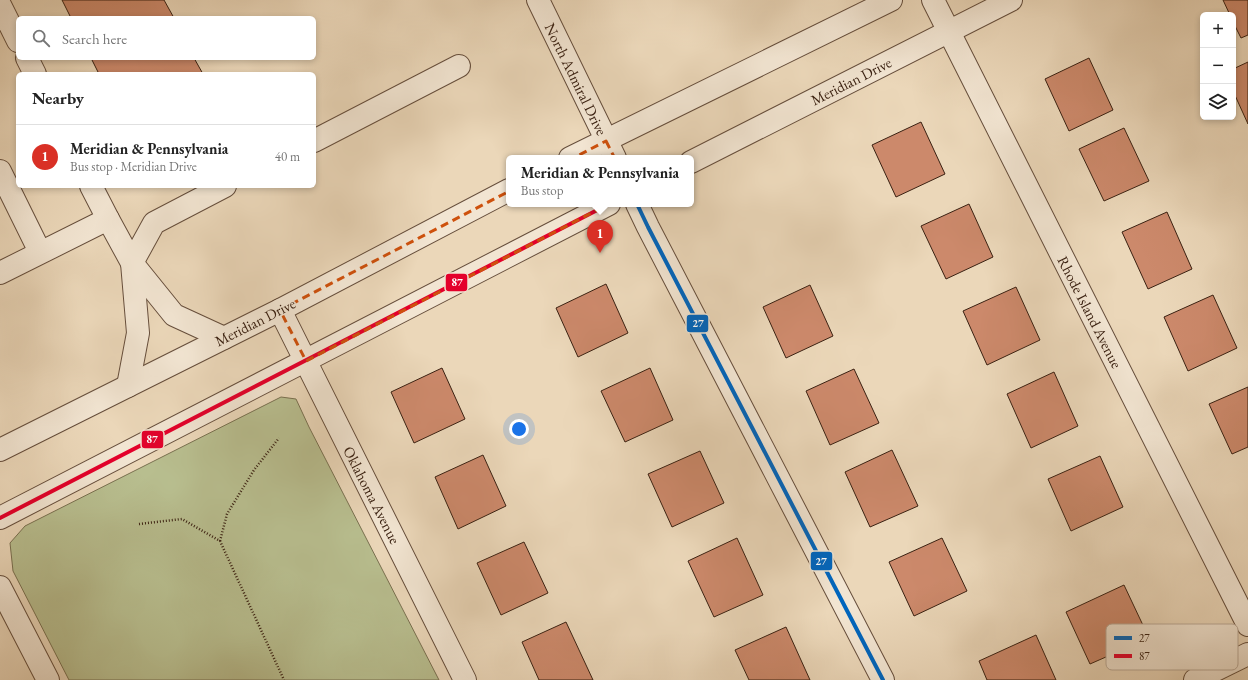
<!DOCTYPE html>
<html lang="en">
<head>
<meta charset="utf-8">
<style>
  :root { --surface:#fff; --page:#f6f6f6; --text:#222; --muted:#767676; --line:#e0e0e0; --accent:#d93025 }
  body { margin:0; font-family:"EB Garamond",serif; background:var(--page); color:var(--text) }
  .controls { position:absolute; right:12px; top:12px; display:grid; overflow:hidden; border-radius:6px; box-shadow:0 2px 6px #0003 }
  .controls button { width:36px; height:36px; display:grid; place-items:center; padding:0; border:0; border-bottom:1px solid var(--line); background:var(--surface); color:var(--text); font:20px sans-serif }
  .you { position:absolute; left:519px; top:429px; width:14px; height:14px; margin:-10px; border:3px solid #fff; border-radius:50%; background:#1a73e8; box-shadow:0 0 0 6px #1a73e833 }
  .badge { display:grid; place-items:center; width:26px; height:26px; border-radius:50%; background:var(--accent); color:#fff; font-size:13px; font-weight:700 }
  .pin { position:absolute; translate:-50% -33px; filter:drop-shadow(0 1px 2px #0008) }
  .pin::after { content:''; position:absolute; top:21px; width:14px; height:12px; background:inherit; clip-path:polygon(0 0,100% 0,50% 100%) }
  .popup { position:absolute; left:506px; top:155px; width:188px; height:52px; box-sizing:border-box; display:grid; place-content:center; border-radius:6px; background:var(--surface); filter:drop-shadow(0 1px 3px #0005); font-size:13px; white-space:nowrap; color:var(--muted) }
  .popup b { font-size:15px; color:var(--text) }
  .popup::after { content:''; position:absolute; left:50%; top:100%; margin-left:-8px; border:8px solid transparent; border-top-color:var(--surface) }
  .list { margin:0; padding:0; list-style:none }
  h2 { display:flex; justify-content:space-between; align-items:center; height:52px; margin:0; padding:0 16px; font-size:17px }
  h2 small { font-size:13px; font-weight:400; color:var(--muted) }
  .list li { display:grid; grid-template-columns:26px 1fr auto; gap:12px; align-items:center; box-sizing:border-box; height:64px; padding:0 16px; border-top:1px solid var(--line) }
  .list b { display:block; font-size:15px; white-space:nowrap }
  .list p { margin:0; font-size:13px; white-space:nowrap; color:var(--muted) }
  .list em { font-size:13px; font-style:normal; color:var(--muted) }
  .icon { flex:none; width:22px; height:22px; fill:none; stroke:currentColor; stroke-width:2; stroke-linecap:round; stroke-linejoin:round }
  .map { position:relative; flex:none; width:1248px; height:680px; overflow:hidden }
  .search { position:absolute; background:var(--surface); box-shadow:0 2px 6px #0003; left:16px; top:16px; width:300px; height:44px; display:flex; align-items:center; gap:10px; box-sizing:border-box; padding:0 14px; border-radius:6px; color:var(--muted); font-size:15px }
  .panel { position:absolute; background:var(--surface); box-shadow:0 2px 6px #0003; left:16px; top:72px; width:300px; height:116px; border-radius:6px }
  .map>svg:first-child { display:block }
  .green { fill:#b8be8f; stroke:#797050 }
  .building { fill:#cc896b; stroke:#3a2112 }
  .lines { fill:none; stroke-linecap:round; stroke-linejoin:round }
  .minor-casing { stroke:#664e3c; stroke-width:24 }
  .path { stroke:#3a2112; stroke-width:2.5; stroke-dasharray:1 2; stroke-linecap:butt }
  .minor { stroke:#f2e5d2; stroke-width:22 }
  .bus-1-casing { stroke:#f2e5d2; stroke-width:7 }
  .bus-2-casing { stroke:#f2e5d2; stroke-width:7 }
  .bus-1 { stroke:#0065bd; stroke-width:4 }
  .bus-2 { stroke:#e4002b; stroke-width:4 }
  .marked { fill:none; stroke:#ce510d; stroke-width:3; stroke-dasharray:8 5; stroke-linejoin:round }
  .labels { text-anchor:middle; dominant-baseline:central; stroke-width:3; stroke-linejoin:round; paint-order:stroke }
  .street-label { font-size:15px; fill:#3a2112; stroke:#f2e5d2 }
  .key { fill:#f2e5d2; stroke:#bbaa98; stroke-width:1 }
  .key-label { font-size:11px; fill:#3a2112 }
  .line-badge { stroke:#f2e5d2; stroke-width:1.5 }
  .badge-label { font-size:11px; text-anchor:middle; font-weight:bold; fill:#fff }
</style>
</head>
<body>
<div class="map">
<svg width="1248" height="680" viewBox="0 0 1248 680">
  <rect width="100%" height="100%" fill="#ebd7b9"/>
  <filter id="stains"><feTurbulence type="fractalNoise" baseFrequency=".005" numOctaves="4"/><feColorMatrix values="0 0 0 0 .2 0 0 0 0 .09 0 0 0 0 .02 0 0 0 .5 -.17"/></filter>
  <radialGradient id="worn" r=".72"><stop offset=".6" stop-color="#630" stop-opacity="0"/><stop offset="1" stop-color="#630" stop-opacity=".3"/></radialGradient>
  <path class="green" d="M281,397l15,2 13,28 130,253h-370l-56,-109 -3,-28 15,-17z"/>
  <g class="building">
    <path d="M62,0h102l10,18h-103z"/>
    <path d="M1223,0h25v35l-7,3 -8,-16v-7h-3z"/>
    <path d="M91,58h103l9,16h-104z"/>
    <path d="M1089,58l24,52 -44,21 -24,-52z"/>
    <path d="M1248,62v62l-15,-33v-22z"/>
    <path d="M921,122l24,52 -49,23 -24,-52z"/>
    <path d="M1124,128l25,53 -45,20 -25,-52z"/>
    <path d="M969,204l24,53 -47,22 -25,-53z"/>
    <path d="M1167,212l25,57 -44,20 -26,-57z"/>
    <path d="M606,284l22,49 -50,24 -22,-49z"/>
    <path d="M810,285l23,51 -47,22 -23,-51z"/>
    <path d="M1016,287l24,53 -53,25 -24,-54z"/>
    <path d="M1213,295l24,53 -49,23 -24,-54z"/>
    <path d="M442,368l23,51 -51,24 -23,-51z"/>
    <path d="M650,368l23,52 -48,22 -24,-51z"/>
    <path d="M854,369l25,54 -49,22 -24,-54z"/>
    <path d="M1054,372l24,54 -47,22 -24,-54z"/>
    <path d="M1248,387v60l-16,7 -23,-50z"/>
    <path d="M892,450l26,56 -48,21 -25,-55z"/>
    <path d="M700,451l24,52 -52,24 -24,-53z"/>
    <path d="M483,455l23,51 -48,23 -23,-52z"/>
    <path d="M1100,456l23,51 -52,24 -23,-52z"/>
    <path d="M737,538l26,57 -49,22 -26,-56z"/>
    <path d="M942,538l25,53 -53,25 -25,-54z"/>
    <path d="M524,542l24,51 -47,22 -24,-52z"/>
    <path d="M1124,585l25,53 -59,26 -24,-52z"/>
    <path d="M566,622l27,58h-54l-17,-38z"/>
    <path d="M786,627l24,53h-61l-14,-30z"/>
    <path d="M1036,635l20,45h-69l-8,-19z"/>
  </g>
  <g class="lines">
    <defs>
      <g id="minor">
        <path d="M538,0l77,158"/>
        <path d="M933,0l315,625"/>
        <path d="M0,5l18,36"/>
        <path d="M27,58l8,16"/>
        <path d="M314,141l145,-75"/>
        <path d="M570,158l321,-158"/>
        <path d="M691,162l320,-162"/>
        <path d="M0,171l40,81"/>
        <path d="M91,186l17,33"/>
        <path d="M637,204l11,23 235,453"/>
        <path d="M0,273l108,-54 24,44 42,52 50,23"/>
        <path d="M280,310l185,370"/>
        <path d="M128,386l10,-53 -6,-70 22,-40 71,-37"/>
        <path d="M0,450l280,-140 229,-120"/>
        <path d="M0,518l609,-314"/>
        <path d="M0,587l48,93"/>
        <path d="M1195,680l53,-26"/>
      </g>
    </defs>
    <use href="#minor" class="minor-casing"/>
    <g class="path">
      <path d="M139,524l43,-5 38,22 64,139"/>
      <path d="M220,541l7,-27 27,-44 25,-32"/>
    </g>
    <use href="#minor" class="minor"/>
    <defs>
      <path id="bus-1" d="M637,204l11,23 235,453"/>
      <path id="bus-2" d="M0,518l609,-314"/>
    </defs>
    <use href="#bus-1" class="bus-1-casing"/>
    <use href="#bus-2" class="bus-2-casing"/>
    <use href="#bus-1" class="bus-1"/>
    <use href="#bus-2" class="bus-2"/>
  </g>
  <path class="marked" d="M606,141l26,51 -326,169 -26,-51z"/>
  <g class="labels">
    <g class="street-label">
      <text transform="translate(576 79) rotate(64)">North Admiral Drive</text>
      <text transform="translate(851 81) rotate(-27)">Meridian Drive</text>
      <text transform="translate(1090 312) rotate(63)">Rhode Island Avenue</text>
      <text transform="translate(255 322) rotate(-27)">Meridian Drive</text>
      <text transform="translate(372 495) rotate(63)">Oklahoma Avenue</text>
    </g>
  </g>
  <rect x="1106" y="624" width="132" height="46" rx="6" class="key"/>
  <rect x="1114" y="636" width="18" height="4" fill="#0065bd"/>
  <rect x="1114" y="654" width="18" height="4" fill="#e4002b"/>
  <g class="key-label">
    <text x="1139" y="642">27</text>
    <text x="1139" y="660">87</text>
  </g>
  <g class="line-badge">
    <rect x="445" y="273" width="23" height="19" rx="4" fill="#e4002b"/>
    <rect x="686" y="314" width="23" height="19" rx="4" fill="#0065bd"/>
    <rect x="141" y="430" width="23" height="19" rx="4" fill="#e4002b"/>
    <rect x="810" y="551" width="23" height="20" rx="4" fill="#0065bd"/>
  </g>
  <g class="badge-label">
    <text x="457" y="286">87</text>
    <text x="698" y="327">27</text>
    <text x="152" y="443">87</text>
    <text x="821" y="565">27</text>
  </g>
  <rect width="100%" height="100%" filter="url(#stains)"/>
  <rect width="100%" height="100%" fill="url(#worn)"/>
</svg>
<div class="controls">
<button>+</button>
<button>−</button>
<button><svg class="icon" aria-label="layers" viewBox="0 0 24 24"><path d="M12 4l9 5-9 5-9-5zM3 14l9 5 9-5"/></svg></button>
</div>
<div class="you"></div>
<div class="pin badge" style="left:600px;top:253px">1</div>
<div class="popup"><b>Meridian &amp; Pennsylvania</b>Bus stop</div>
<div class="search"><svg class="icon" aria-label="search" viewBox="0 0 24 24"><circle cx="10" cy="10" r="6"/><path d="M15 15l6 6"/></svg>Search here</div>
<section class="panel">
<h2>Nearby<small></small></h2>
<ul class="list">
<li><span class="badge">1</span><div><b>Meridian &amp; Pennsylvania</b><p>Bus stop · Meridian Drive</p></div><em>40 m</em></li>
</ul>
</section>
</div>
</body>
</html>
